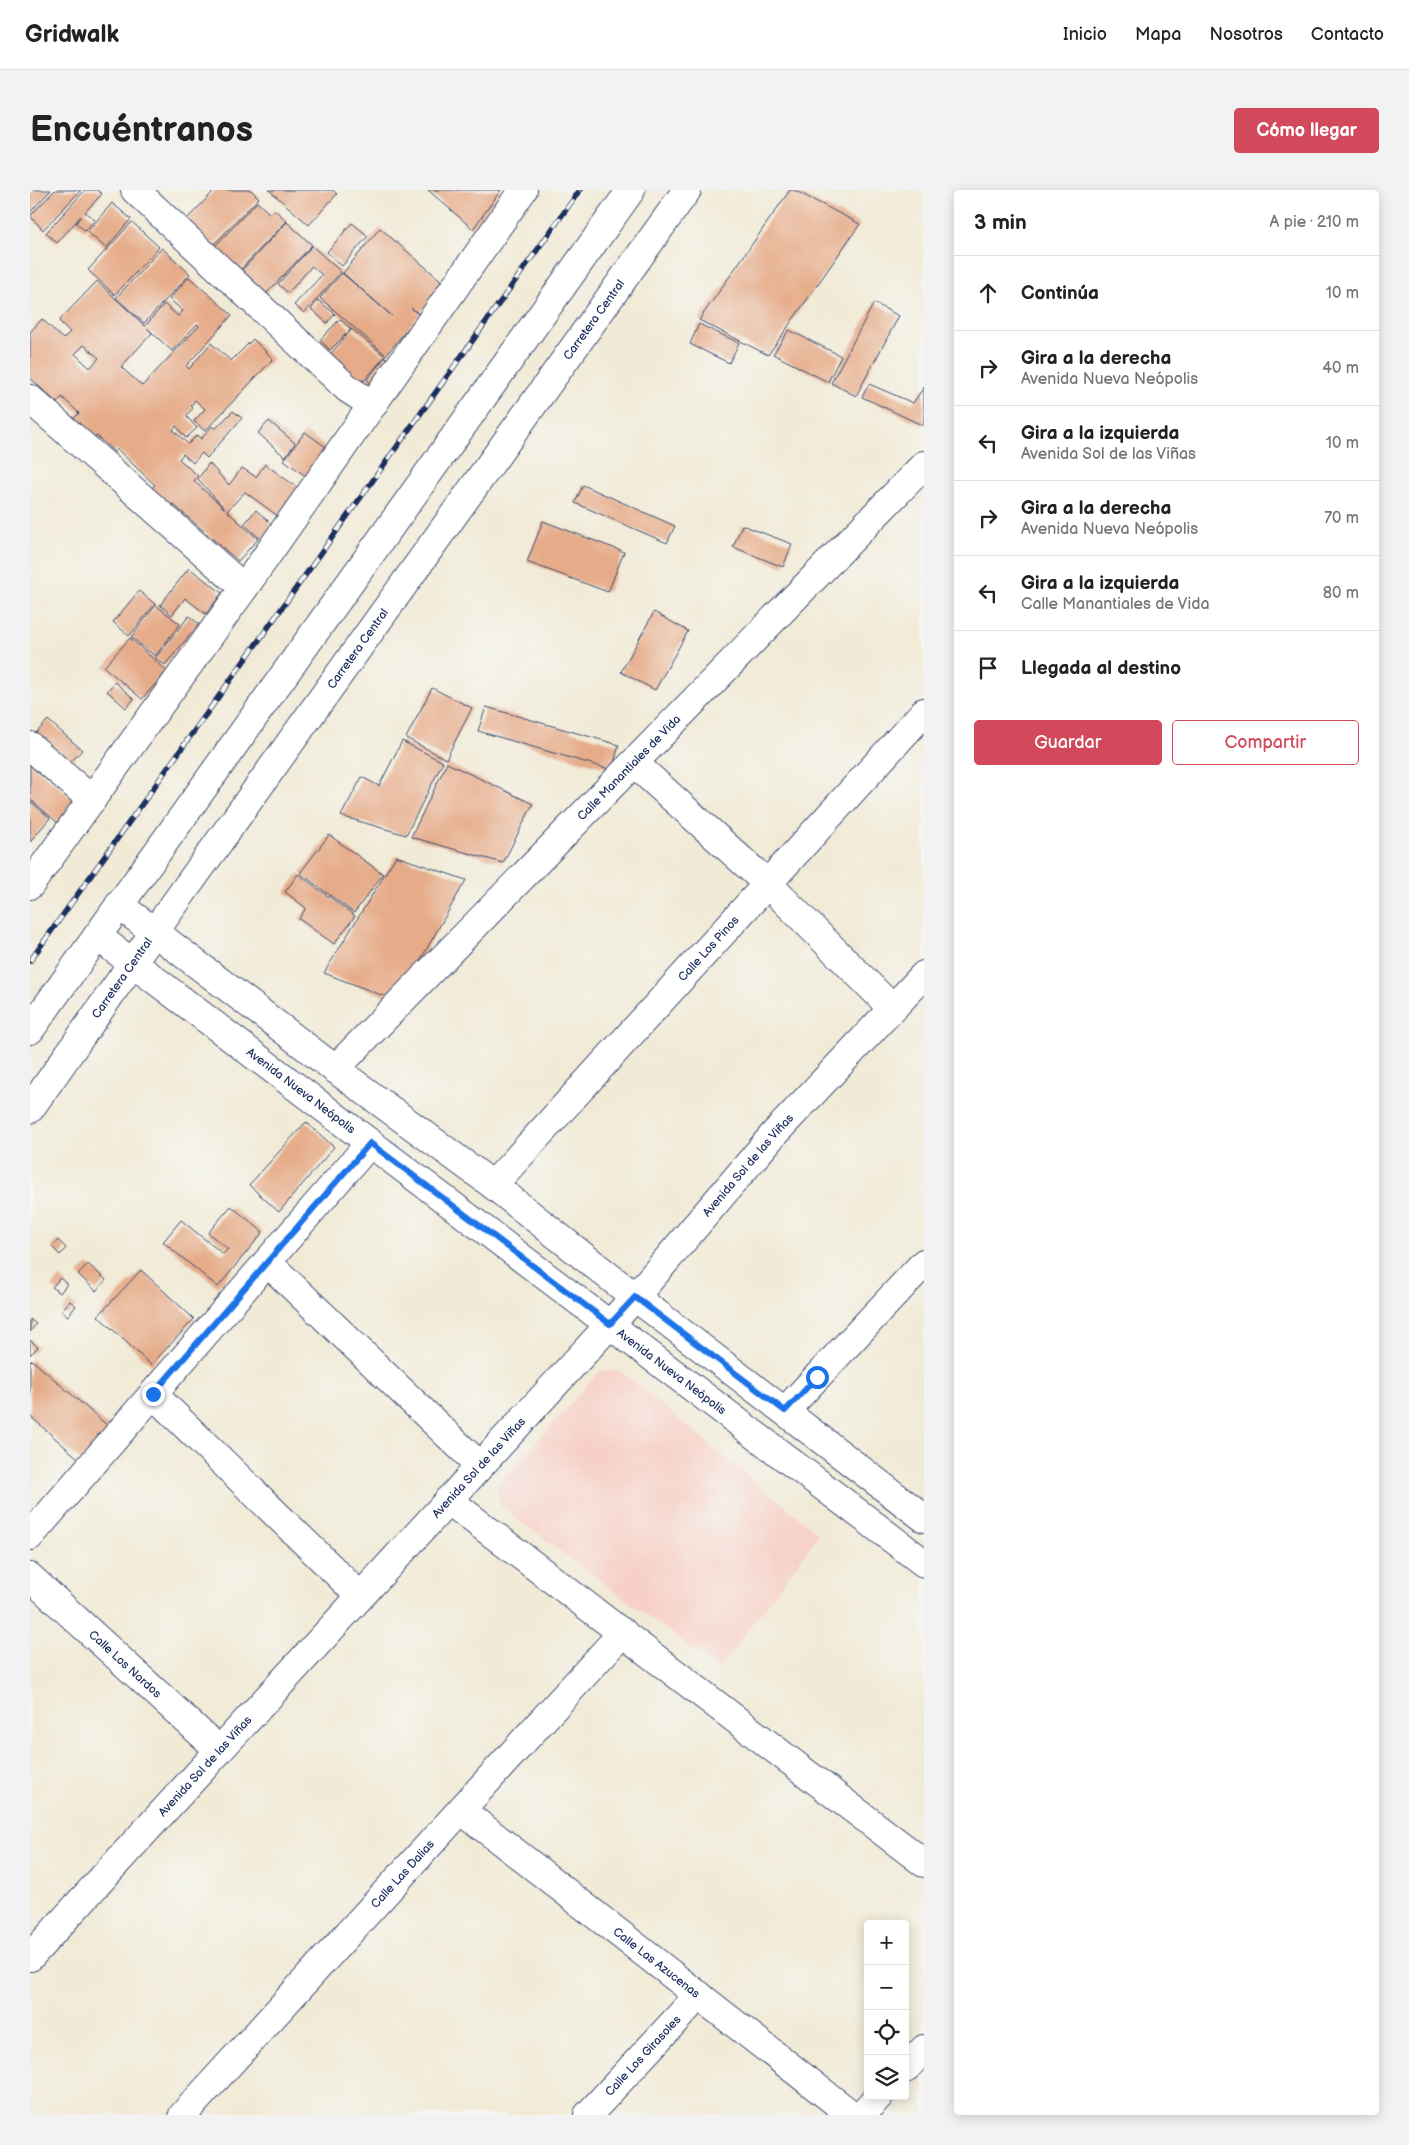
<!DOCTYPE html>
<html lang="es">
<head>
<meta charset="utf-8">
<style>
  :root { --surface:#fff; --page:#f2f2f2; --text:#222; --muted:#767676; --line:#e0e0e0; --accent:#d1495b }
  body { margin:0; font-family:"Balsamiq Sans",sans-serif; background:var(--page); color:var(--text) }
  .controls { position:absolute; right:15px; bottom:15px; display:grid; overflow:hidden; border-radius:5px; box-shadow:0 2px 12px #0003 }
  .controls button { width:45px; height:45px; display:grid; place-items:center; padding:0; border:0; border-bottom:1px solid var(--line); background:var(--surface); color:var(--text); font:25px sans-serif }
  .stop { position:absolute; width:15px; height:15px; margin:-11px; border:4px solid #1a73e8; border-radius:50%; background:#fff }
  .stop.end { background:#1a73e8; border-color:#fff; box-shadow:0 1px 5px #0008 }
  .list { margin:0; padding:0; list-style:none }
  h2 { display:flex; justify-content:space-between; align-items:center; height:65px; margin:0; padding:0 20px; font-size:21px }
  h2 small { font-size:16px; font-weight:400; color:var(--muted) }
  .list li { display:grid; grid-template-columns:32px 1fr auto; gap:15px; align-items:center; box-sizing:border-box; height:75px; padding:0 20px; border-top:1px solid var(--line) }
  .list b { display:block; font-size:19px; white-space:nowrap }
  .list p { margin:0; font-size:16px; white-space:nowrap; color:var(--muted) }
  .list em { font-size:16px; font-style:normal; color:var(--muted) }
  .actions { display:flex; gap:10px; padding:15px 20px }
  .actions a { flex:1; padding:11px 0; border:1px solid var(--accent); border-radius:5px; text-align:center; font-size:18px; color:var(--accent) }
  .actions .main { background:var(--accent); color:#fff }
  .icon { flex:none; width:28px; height:28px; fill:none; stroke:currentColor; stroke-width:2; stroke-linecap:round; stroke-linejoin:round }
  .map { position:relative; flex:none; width:894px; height:1925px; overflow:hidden; border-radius:5px }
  header { display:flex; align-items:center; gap:30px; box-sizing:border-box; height:70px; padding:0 25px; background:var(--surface); border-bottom:1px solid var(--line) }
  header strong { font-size:24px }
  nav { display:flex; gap:28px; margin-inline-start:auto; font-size:18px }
  .intro { display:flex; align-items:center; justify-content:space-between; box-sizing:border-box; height:120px; padding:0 30px }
  h1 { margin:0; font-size:35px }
  .button { padding:12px 22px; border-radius:5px; background:var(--accent); color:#fff; font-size:18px; font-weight:700 }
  main { display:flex; gap:30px; padding:0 30px }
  aside { flex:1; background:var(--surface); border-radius:5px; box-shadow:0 2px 12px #0003 }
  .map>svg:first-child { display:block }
  .built { fill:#f7d1c7 }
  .building { fill:#e6ac89; fill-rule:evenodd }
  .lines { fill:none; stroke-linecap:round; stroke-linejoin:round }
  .minor-casing { stroke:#3b4b70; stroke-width:30 }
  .highway-casing { stroke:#3b4b70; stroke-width:30 }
  .minor { stroke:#fff; stroke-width:28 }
  .highway { stroke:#fff; stroke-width:28 }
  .rail-casing { stroke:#1b2f5e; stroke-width:5.5 }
  .rail { stroke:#f6f6f2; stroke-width:4; stroke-dasharray:11; stroke-linecap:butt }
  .route { stroke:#1a73e8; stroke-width:6 }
  .labels { text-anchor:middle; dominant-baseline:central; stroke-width:4.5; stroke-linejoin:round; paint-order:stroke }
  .street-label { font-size:12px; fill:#1b2f5e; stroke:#f6f6f2 }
</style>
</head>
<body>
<header>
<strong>Gridwalk</strong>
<nav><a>Inicio</a><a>Mapa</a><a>Nosotros</a><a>Contacto</a></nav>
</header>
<div class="intro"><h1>Encuéntranos</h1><a class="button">Cómo llegar</a></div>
<main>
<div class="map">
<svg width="894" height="1925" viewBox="0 0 894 1925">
  <rect width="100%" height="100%" fill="#f6f6f2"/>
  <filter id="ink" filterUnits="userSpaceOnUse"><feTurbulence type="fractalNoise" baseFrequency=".02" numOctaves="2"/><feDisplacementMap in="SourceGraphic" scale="10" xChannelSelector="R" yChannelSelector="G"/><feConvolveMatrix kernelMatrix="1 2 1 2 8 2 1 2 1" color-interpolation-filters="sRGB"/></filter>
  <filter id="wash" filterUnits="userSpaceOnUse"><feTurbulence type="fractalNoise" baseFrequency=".0096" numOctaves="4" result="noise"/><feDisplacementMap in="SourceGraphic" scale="20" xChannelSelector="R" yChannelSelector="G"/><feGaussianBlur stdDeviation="1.12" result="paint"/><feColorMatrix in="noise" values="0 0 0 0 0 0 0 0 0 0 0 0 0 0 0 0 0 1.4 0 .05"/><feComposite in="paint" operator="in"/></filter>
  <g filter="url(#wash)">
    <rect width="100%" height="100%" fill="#f1ead6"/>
    <path class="built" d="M570,1181h20l199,163 -100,135 -219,-163 -3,-20z"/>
    <g id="blocks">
      <g class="building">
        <path d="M0,0h21l-21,22z"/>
        <path d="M25,0h26l-38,40 -13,-14z"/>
        <path d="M55,0h12l5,4 -17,18 10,8 -10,11 -9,-8 5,-7 -24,27 -11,-10z"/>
        <path d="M185,0h36l8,8 -46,47 -27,-25z"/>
        <path d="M239,0h64l4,4 -28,31z"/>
        <path d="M398,0h73l-28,39z"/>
        <path d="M760,0h4l66,34 -92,131 -69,-35z"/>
        <path d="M227,12l13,12 5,-4 12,11 -47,49 -25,-24z"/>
        <path d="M82,13l19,16 -25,29 -19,-16z"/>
        <path d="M102,32l27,25 -44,48 -27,-25z"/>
        <path d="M257,32l25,23 -46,49 -25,-23z"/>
        <path d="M322,33l16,13 -26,30 -15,-14z"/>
        <path d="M350,38l65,56 -26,30 -8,-6 8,7 -33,40 -66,-57 22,-25 50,43 -49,-43z"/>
        <path d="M282,56l29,26 -37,41 -10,-8 28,-30 -10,-9 -24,27 -10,-9z"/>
        <path d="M132,58l28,26 -46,49 -28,-25z"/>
        <path d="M159,87l43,38 -46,51 3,3 22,-26 20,18 22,-22 20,20 -68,72 -11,-10 11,-12 -10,-9 -4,6 2,2 -7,8 11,12 -11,10 -10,-12 -3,4 15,14 9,-9 4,4 11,-13 3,3 18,-18 9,7 -35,40 -5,-5 -9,10 -10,-9 -4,5 19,17 -4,5 31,28 -27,-30 11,-16 20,22 13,-17 14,9 9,-13 37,27 -20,28 -37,-27 -18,19 31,28 -20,22 -65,-57 -3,2 -19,-17 4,-4 -38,-36 -3,3 -17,-16 -3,2 -21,-18 6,-7 -17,-16 -5,6 -27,-25v-46l12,-13 21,20 7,-7 -11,-11 38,-40 48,45 19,-22 14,12 5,-5 -14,-12zM167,134l2,2 -57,60 -21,-19 31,-34 -5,-5 25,23zM54,155l15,13 -9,10 -15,-14z"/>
        <path d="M288,110l17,14 -8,9 -16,-14z"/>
        <path d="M844,113l25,13 -43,80 -25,-13z"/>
        <path d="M310,129l11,10 -21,21 -10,-10z"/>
        <path d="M669,134l40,19 -10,20 -39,-19z"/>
        <path d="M322,139l33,27 -20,24 -7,1 -29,-25z"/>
        <path d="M759,140l52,26 -13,26 -55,-28z"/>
        <path d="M355,167l8,7 -19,22 -7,-6z"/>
        <path d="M839,194l44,19 11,-16v39l-62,-29z"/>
        <path d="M239,231l26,22 -10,14 -27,-24z"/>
        <path d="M275,242l28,20 -21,29 -28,-21z"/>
        <path d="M553,295l92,41 -8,17 -92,-40z"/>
        <path d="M226,320l21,19 -12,14 -21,-19z"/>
        <path d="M513,331l81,31 -16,40 -81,-30z"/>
        <path d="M712,335l50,19 -9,23 -50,-20z"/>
        <path d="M159,378l33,25 -16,21 -21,-16 -13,17 -12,-10z"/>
        <path d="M109,401l16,13 -26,32 -16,-14z"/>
        <path d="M126,415l24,19 -25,32 -24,-19z"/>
        <path d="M624,422l34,19 -33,59 -34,-18z"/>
        <path d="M159,426l10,8 -34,41 -10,-7z"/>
        <path d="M100,448l37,33 -25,28 -38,-32z"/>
        <path d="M85,492l19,17 -8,9 -19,-17z"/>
        <path d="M402,498l40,20 -26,51 -40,-21z"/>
        <path d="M456,517l133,38 -7,25 -134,-39z"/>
        <path d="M18,530l34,30 -12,13 -34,-30z"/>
        <path d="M372,551l41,21 -37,73 -65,-19 21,-39 17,9z"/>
        <path d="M0,572l46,40 -18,21 -28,-24z"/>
        <path d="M417,573l86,41 -30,59 -92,-26z"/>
        <path d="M0,611l20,17 -20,24z"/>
        <path d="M299,645l54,39 -29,39 -54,-40z"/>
        <path d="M366,666l70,24 -69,121 -73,-28z"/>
        <path d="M268,684l57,42 -21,28 -35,-25 7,-11 -21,-16z"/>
        <path d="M276,932l28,25 -55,65 -30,-27z"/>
        <path d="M201,1016l32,26 -45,55 -55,-45 18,-22 42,34 5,-5 -20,-16z"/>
        <path d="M28,1050l8,8 -6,7 -8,-8z"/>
        <path d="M58,1074l18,16 -10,11 -18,-17z"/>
        <path d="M111,1080l53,49 -43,46 -53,-49z"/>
        <path d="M30,1088l7,6 -7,9 -8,-6z"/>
        <path d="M40,1111l6,5 -8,10 -7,-5z"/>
        <path d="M0,1129l6,5 -6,8z"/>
        <path d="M0,1150l8,7 -8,8z"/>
        <path d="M2,1170l85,74 -29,33 -58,-51v-54z"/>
      </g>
    </g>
  </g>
  <g filter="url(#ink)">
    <use href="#blocks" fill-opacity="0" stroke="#3b4b70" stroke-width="1"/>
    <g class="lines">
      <defs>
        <g id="minor">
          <path d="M105,0l213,199 25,16"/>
          <path d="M0,209l214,189"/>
          <path d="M0,556l62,54"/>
          <path d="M604,573l134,121 125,125"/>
          <path d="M0,695l214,-297 279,-398"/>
          <path d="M89,715l216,164 158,116 142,112 289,221"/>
          <path id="s1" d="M67,746l827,627"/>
          <path id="s2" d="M305,879l589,-604"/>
          <path id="s3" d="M463,995l431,-473"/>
          <path d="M237,1072l213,204"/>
          <path d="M123,1204l207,202"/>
          <path d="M755,1221l139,-148"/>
          <path d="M418,1310l476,363"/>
          <path d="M0,1346l340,-393"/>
          <path id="s4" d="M0,1387l189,173"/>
          <path id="s5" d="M431,1620l391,305"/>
          <path id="s6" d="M0,1767l605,-660 139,-163 150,-159"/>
          <path d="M875,1879l19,-20"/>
          <path id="s7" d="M153,1925l440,-483"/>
          <path id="s8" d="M558,1925l111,-120"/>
          <path d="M831,1925l18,-19"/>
        </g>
        <g id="highway">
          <path d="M0,840l601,-840"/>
          <path id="s9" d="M0,919l125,-178 532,-741"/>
        </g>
      </defs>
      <use href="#minor" class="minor-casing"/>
      <use href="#highway" class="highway-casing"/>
      <use href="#minor" class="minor"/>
      <use href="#highway" class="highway"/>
      <defs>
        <path id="rail" d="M0,771l550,-771"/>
      </defs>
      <use href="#rail" class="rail-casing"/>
      <use href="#rail" class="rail"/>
    </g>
  </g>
  <g class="lines" filter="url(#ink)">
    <path class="route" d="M123,1204l217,-251 240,181 25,-27 150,114 32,-34"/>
  </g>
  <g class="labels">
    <g class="street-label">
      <text stroke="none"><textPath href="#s9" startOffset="970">Carretera Central</textPath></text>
      <text stroke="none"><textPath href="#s9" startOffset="565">Carretera Central</textPath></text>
      <text stroke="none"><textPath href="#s2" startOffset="421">Calle Manantiales de Vida</textPath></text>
      <text stroke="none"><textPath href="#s3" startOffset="320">Calle Los Pinos</textPath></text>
      <text stroke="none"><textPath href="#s9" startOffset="160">Carretera Central</textPath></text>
      <text stroke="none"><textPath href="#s1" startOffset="256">Avenida Nueva Neópolis</textPath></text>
      <text stroke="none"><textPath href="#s6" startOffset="1069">Avenida Sol de las Viñas</textPath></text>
      <text stroke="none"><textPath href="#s1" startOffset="721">Avenida Nueva Neópolis</textPath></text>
      <text stroke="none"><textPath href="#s6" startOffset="664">Avenida Sol de las Viñas</textPath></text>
      <text stroke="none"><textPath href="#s4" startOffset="129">Calle Los Nardos</textPath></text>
      <text stroke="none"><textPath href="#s6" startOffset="259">Avenida Sol de las Viñas</textPath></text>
      <text stroke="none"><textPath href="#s7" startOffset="326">Calle Las Dalias</textPath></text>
      <text stroke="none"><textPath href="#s5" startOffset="248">Calle Las Azucenas</textPath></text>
      <text stroke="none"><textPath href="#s8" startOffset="81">Calle Los Girasoles</textPath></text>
    </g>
  </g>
</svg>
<div class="controls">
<button>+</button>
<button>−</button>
<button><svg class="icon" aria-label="locate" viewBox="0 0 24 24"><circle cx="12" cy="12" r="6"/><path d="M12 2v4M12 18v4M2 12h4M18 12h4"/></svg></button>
<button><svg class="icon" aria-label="layers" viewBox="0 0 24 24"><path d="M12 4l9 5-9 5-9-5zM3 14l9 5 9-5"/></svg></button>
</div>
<div class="stop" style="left:787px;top:1187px"></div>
<div class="stop end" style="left:123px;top:1204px"></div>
</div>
<aside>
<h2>3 min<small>A pie · 210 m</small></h2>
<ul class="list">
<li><svg class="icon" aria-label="ahead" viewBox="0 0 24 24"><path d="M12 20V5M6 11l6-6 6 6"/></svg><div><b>Continúa</b></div><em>10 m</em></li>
<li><svg class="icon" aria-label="right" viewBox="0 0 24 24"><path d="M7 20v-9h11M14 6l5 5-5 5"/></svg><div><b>Gira a la derecha</b><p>Avenida Nueva Neópolis</p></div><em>40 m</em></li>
<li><svg class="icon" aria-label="left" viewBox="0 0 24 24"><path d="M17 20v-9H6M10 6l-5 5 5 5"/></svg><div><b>Gira a la izquierda</b><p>Avenida Sol de las Viñas</p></div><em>10 m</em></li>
<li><svg class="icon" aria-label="right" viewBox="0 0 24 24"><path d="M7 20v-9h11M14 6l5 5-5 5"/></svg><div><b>Gira a la derecha</b><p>Avenida Nueva Neópolis</p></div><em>70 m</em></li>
<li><svg class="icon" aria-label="left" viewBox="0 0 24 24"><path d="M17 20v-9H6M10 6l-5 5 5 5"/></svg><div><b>Gira a la izquierda</b><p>Calle Manantiales de Vida</p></div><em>80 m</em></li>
<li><svg class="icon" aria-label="arrive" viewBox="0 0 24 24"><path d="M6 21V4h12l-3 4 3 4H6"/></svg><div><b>Llegada al destino</b></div></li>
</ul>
<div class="actions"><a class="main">Guardar</a><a>Compartir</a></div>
</aside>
</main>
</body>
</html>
